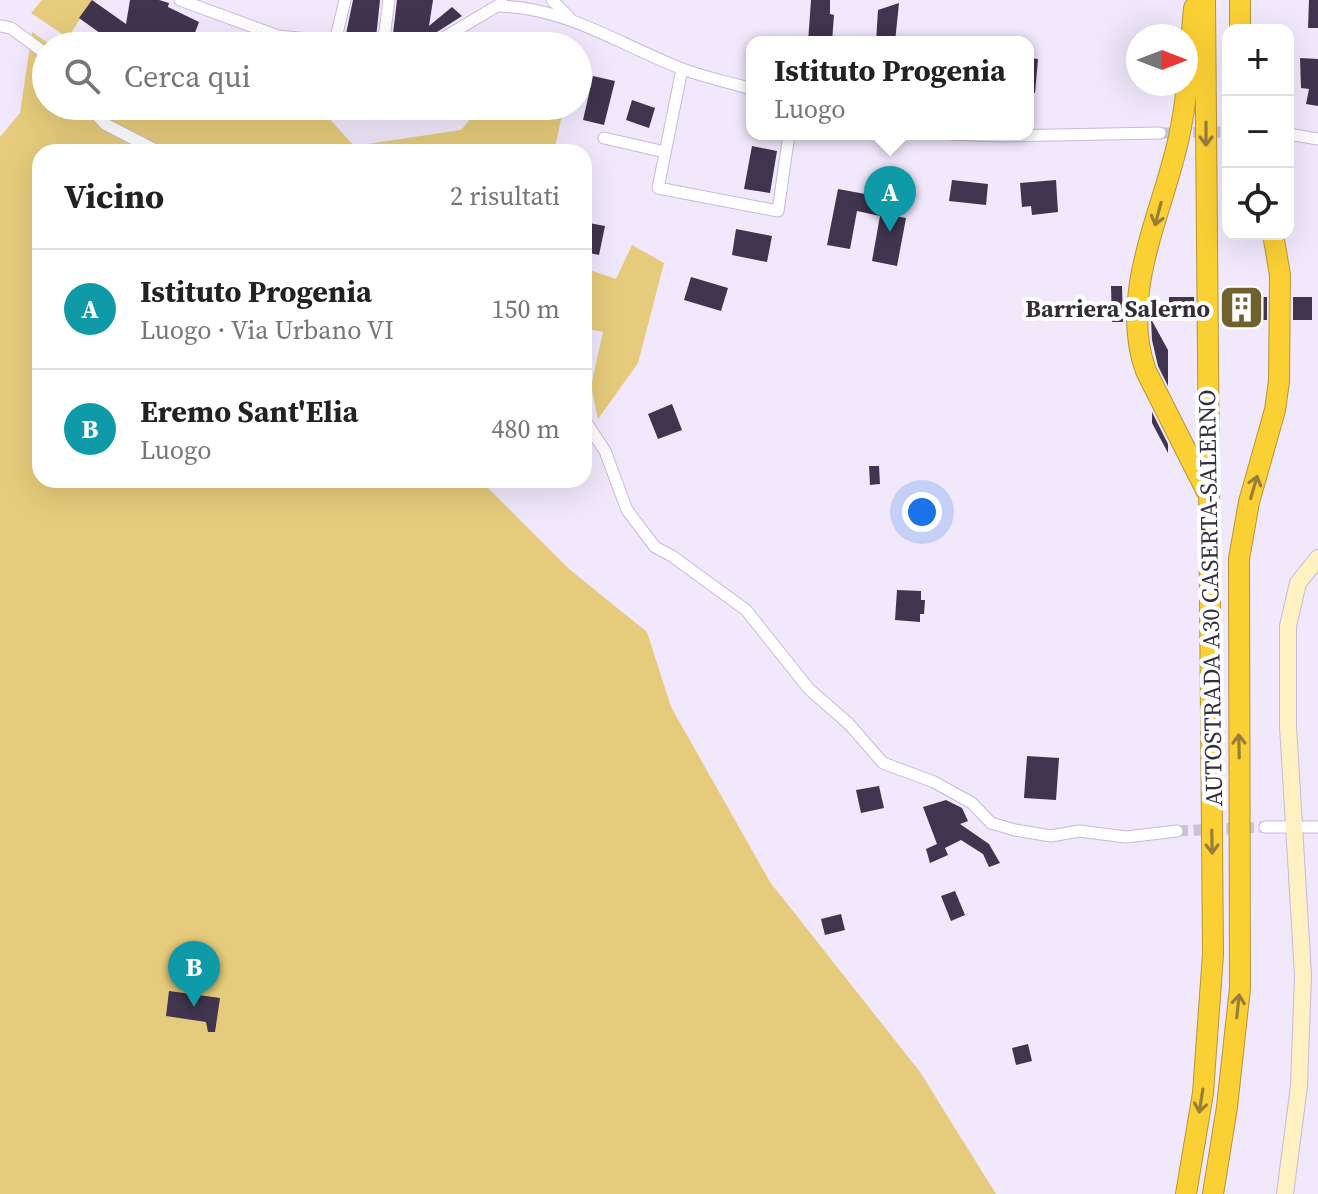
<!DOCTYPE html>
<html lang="it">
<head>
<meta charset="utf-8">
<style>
  :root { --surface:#fff; --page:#f2f2f2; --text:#222; --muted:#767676; --line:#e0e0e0; --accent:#ea580c }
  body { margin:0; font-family:"Source Serif 4",serif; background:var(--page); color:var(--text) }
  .controls { position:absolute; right:24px; top:24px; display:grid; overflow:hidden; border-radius:16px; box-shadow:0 8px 32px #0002 }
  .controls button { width:72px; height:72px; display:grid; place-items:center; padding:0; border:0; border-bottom:2px solid var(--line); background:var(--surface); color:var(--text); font:40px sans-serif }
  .compass { position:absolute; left:1126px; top:24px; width:72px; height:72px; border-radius:50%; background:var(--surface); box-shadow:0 8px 32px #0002; rotate:90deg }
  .you { position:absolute; left:922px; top:512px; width:28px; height:28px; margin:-20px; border:6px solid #fff; border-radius:50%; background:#1a73e8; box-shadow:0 0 0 12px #1a73e833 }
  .badge { display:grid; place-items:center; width:52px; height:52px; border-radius:50%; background:var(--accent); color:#fff; font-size:26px; font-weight:700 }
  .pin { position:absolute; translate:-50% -66px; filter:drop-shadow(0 2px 4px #0008) }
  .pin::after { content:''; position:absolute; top:42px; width:28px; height:24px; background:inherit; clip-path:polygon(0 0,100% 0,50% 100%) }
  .popup { position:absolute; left:746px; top:36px; width:288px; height:104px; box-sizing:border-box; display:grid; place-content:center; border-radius:16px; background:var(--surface); filter:drop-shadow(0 2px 6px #0005); font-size:26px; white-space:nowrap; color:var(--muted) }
  .popup b { font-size:30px; color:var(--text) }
  .popup::after { content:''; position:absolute; left:50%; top:100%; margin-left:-16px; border:16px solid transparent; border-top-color:var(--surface) }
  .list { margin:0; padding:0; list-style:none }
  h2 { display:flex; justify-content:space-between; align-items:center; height:104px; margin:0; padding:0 32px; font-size:34px }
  h2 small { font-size:26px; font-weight:400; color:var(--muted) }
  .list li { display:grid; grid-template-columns:52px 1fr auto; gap:24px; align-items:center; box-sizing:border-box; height:120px; padding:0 32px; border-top:2px solid var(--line) }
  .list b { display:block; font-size:30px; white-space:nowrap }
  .list p { margin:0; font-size:26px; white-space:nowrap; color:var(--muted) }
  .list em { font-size:26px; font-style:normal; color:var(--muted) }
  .icon { flex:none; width:44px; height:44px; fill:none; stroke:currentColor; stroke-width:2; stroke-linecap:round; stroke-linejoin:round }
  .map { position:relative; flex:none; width:1318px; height:1194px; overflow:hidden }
  .search { position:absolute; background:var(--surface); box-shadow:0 8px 32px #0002; left:32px; top:32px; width:560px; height:88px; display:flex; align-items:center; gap:20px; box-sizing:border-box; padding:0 28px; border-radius:44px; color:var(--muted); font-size:30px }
  .panel { position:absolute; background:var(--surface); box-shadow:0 8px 32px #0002; left:32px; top:144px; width:560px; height:344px; border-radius:24px }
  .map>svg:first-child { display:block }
  .green { fill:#e5cb7b }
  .building { fill:#40344e }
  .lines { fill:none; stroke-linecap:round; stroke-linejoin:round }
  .street-tunnel { stroke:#cbc3d5; stroke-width:11; stroke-dasharray:11 5.5; stroke-linecap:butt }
  .street-casing { stroke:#c8bada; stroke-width:13 }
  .secondary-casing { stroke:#c8bada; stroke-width:18 }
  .highway-casing { stroke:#b59737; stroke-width:22 }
  .street { stroke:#fff; stroke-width:11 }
  .secondary { stroke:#fef1c2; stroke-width:16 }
  .highway { stroke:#fbd035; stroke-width:20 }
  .oneway { stroke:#987f38 }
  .labels { text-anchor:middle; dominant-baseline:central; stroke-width:8; stroke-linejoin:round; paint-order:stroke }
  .poi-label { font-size:24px; font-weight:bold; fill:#342e3b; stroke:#fff; text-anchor:end }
  .street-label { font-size:24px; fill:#342e3b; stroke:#fff }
</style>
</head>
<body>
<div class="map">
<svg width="1318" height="1194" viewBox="0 0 1318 1194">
  <rect width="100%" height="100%" fill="#f1e8fc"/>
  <g class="green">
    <path d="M42,0h50l-24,38 -37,-25z"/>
    <path d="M32,32l21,14h-7v60h159l47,10 13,-10h53l36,40 107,-16 20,-24h83l-10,46h-514v328h440l89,89 78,63 24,75 99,175 150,190 76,122h-996v-1057l20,-24z"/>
    <path d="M632,245l32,18 -26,100 -40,56 -7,-33 12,-54 -19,-4v-60l32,11z"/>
  </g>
  <g class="building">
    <path d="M92,0l34,24 4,-24h29l10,3 -1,4 31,15 -9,24h-72l-39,-28z"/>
    <path d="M353,0h27l-4,38 -30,-4z"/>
    <path d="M397,0h36l-4,26 23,-19 10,9 -25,16 -45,10z"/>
    <path d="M811,0h19v14l4,1 -2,27h-24z"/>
    <path d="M1309,0h9v28h-10z"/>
    <path d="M899,3l-4,39h-19l2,-32z"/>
    <path d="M1028,58l10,1 -3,34 -7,-1z"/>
    <path d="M1300,58l18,1v47l-12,-2 3,-15 -8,-1z"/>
    <path d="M593,76l22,5 -11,44 -21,-5z"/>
    <path d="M632,100l23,8 -6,20 -23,-8z"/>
    <path d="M752,146l25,5 -7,42 -26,-4z"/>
    <path d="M952,180l36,4 -2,21 -37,-4z"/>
    <path d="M1056,180l2,32 -26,3 -1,-9 -9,1 -2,-24z"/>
    <path d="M838,189l60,11 -3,16 11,2 -9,48 -25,-5 8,-45 -23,-5 -7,38 -23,-4z"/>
    <path d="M584,222l21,4 -6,29 -15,-3z"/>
    <path d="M736,229l36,7 -5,26 -35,-7z"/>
    <path d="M691,277l37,11 -7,23 -37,-11z"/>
    <path d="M1111,286h11l1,36h-11z"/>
    <path d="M1169,297h25l1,23h-26z"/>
    <path d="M1220,297h47v23h-46z"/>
    <rect x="1293" y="297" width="19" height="23"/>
    <path d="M1151,319l17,31v36l-10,-20 -6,-26z"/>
    <path d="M672,404l10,26 -24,9 -10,-25z"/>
    <path d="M1152,412l16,32v9l-16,-30z"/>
    <path d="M869,466h10l1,18 -10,1z"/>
    <path d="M897,590l24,1v9h4l-1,14h-4v8l-25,-2z"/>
    <path d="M1027,756l32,2 -3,42 -32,-2z"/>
    <path d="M879,786l5,22 -23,5 -5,-23z"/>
    <path d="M946,800l16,8 6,13 -8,3 29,20 11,19 -11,4 -6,-13 -22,-14 -16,8 3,7 -18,8 -4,-14 11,-5 -14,-37z"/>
    <path d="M955,891l10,24 -14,6 -10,-25z"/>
    <path d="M841,914l4,16 -20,5 -4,-16z"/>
    <path d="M169,991l51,7 -5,34h-7l-2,-10 -40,-6z"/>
    <path d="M1028,1044l4,17 -16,4 -4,-17z"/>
  </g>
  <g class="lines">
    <g class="street-tunnel">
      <path d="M1160,133l68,-1"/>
      <path d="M1177,831l88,-4"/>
    </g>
    <defs>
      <g id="street">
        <path d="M180,0l98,36 97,10"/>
        <path d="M552,0l17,17"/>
        <path d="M498,6c67,1 121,38 182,62 23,9 48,14 72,21"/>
        <path d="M0,26l11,2 35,26"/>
        <path d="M335,42l10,-42"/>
        <path d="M383,46l6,-46"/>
        <path d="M409,46l31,-6 62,-37"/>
        <path d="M682,69l-24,119 120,23 11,-77"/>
        <path d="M89,106l16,18 54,28"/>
        <path d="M950,134l50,2 160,-3"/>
        <path d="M1288,134l30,5"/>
        <path d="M604,138l61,14"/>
        <path d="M584,419l21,32 22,59 28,37 17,9 74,54 63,79 40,35 34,39 51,19 38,21 19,20 24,7 36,6 28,-5 47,6 51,-6"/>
        <path d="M1265,827h53"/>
      </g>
      <path id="secondary" d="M1285,1194l14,-108 4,-111 -15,-249v-100l10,-43 20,-25"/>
      <g id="highway">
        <path d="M1240,0v30"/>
        <path d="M1194,8c-4,43 -6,87 -15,129 -16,75 -61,158 -33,234l60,119"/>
        <path d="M1186,1194l17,-101 10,-139 -8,-954"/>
        <path d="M1213,1194l14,-87 13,-119 -1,-429 10,-57 26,-92 4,-29 1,-106 -7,-41"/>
      </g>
    </defs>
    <use href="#street" class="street-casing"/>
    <use href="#secondary" class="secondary-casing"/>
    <use href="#highway" class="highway-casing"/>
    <use href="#street" class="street"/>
    <use href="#secondary" class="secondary"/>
    <use href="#highway" class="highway"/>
  </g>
  <defs><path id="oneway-shaft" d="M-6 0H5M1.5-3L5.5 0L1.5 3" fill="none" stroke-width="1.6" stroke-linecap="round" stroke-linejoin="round" transform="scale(2)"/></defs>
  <g class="oneway">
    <use href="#oneway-shaft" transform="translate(1206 134) rotate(90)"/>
    <use href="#oneway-shaft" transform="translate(1158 214) rotate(105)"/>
    <use href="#oneway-shaft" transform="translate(1254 487) rotate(-74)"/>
    <use href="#oneway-shaft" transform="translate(1239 746) rotate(-91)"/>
    <use href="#oneway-shaft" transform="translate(1212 842) rotate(89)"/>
    <use href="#oneway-shaft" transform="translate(1238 1006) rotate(-84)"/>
    <use href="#oneway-shaft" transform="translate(1201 1101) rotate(99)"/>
  </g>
  <defs>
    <symbol id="building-square" viewBox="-11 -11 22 22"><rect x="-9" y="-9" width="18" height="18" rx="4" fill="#70602d" stroke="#fff"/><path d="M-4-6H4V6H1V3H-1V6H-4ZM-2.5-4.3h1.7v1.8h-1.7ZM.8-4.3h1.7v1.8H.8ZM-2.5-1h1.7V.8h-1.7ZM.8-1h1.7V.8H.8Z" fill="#fff"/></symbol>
  </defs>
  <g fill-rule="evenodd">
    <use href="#building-square" x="1216" y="282" width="51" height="51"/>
  </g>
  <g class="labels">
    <g class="poi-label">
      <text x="1210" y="308">Barriera Salerno</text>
    </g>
    <g class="street-label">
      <text transform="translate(1210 598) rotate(-91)">AUTOSTRADA A30 CASERTA-SALERNO</text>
    </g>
  </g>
</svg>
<div class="controls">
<button>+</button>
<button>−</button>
<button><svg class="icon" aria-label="locate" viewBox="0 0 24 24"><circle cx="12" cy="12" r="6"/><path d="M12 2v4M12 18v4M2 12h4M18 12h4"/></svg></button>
</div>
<svg class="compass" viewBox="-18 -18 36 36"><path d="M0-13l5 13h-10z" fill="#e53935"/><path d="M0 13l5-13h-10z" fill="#767676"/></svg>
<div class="you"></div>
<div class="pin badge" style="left:890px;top:232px;background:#0f9aa8">A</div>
<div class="popup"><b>Istituto Progenia</b>Luogo</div>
<div class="pin badge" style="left:194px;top:1007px;background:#0f9aa8">B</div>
<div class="search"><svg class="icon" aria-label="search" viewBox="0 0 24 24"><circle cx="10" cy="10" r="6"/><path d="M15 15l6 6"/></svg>Cerca qui</div>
<section class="panel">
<h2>Vicino<small>2 risultati</small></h2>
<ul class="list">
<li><span class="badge" style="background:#0f9aa8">A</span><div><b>Istituto Progenia</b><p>Luogo · Via Urbano VI</p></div><em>150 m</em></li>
<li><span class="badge" style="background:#0f9aa8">B</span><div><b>Eremo Sant'Elia</b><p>Luogo</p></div><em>480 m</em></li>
</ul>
</section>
</div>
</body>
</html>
